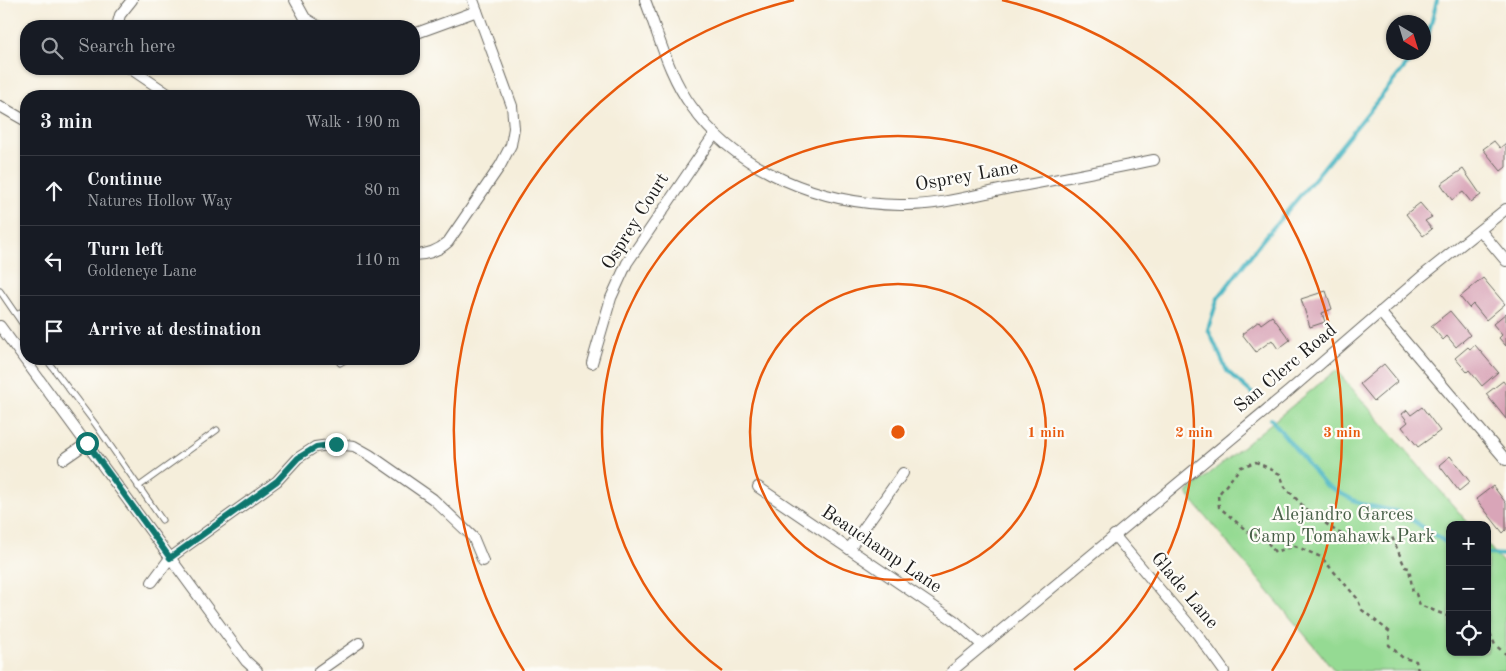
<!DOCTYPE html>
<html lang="en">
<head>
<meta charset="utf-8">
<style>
  :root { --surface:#171b24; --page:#20242c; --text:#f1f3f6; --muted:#9ea1a6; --line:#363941 }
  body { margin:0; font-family:"Old Standard TT",serif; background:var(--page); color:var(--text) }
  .controls { position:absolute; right:15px; bottom:15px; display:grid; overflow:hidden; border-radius:10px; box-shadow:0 1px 4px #0004 }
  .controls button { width:45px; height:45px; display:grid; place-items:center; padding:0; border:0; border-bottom:1px solid var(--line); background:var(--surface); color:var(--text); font:25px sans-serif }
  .compass { position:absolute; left:1386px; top:15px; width:45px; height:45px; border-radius:50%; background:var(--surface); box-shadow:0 1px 4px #0004; rotate:142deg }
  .stop { position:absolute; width:15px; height:15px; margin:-11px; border:4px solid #0f766e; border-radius:50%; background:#fff }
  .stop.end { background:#0f766e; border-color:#fff; box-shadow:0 1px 5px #0008 }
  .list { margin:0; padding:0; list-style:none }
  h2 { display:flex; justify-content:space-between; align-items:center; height:65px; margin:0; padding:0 20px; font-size:21px }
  h2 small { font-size:16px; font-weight:400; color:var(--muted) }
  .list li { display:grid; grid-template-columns:32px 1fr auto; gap:15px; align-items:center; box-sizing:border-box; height:70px; padding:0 20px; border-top:1px solid var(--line) }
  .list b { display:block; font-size:19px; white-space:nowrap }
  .list p { margin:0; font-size:16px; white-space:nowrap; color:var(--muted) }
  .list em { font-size:16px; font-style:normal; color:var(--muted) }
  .icon { flex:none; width:28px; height:28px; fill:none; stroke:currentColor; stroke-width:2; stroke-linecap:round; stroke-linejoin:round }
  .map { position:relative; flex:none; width:1506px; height:671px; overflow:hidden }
  .search { position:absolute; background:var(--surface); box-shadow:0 1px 4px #0004; left:20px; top:20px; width:400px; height:55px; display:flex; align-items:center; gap:12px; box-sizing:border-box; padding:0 18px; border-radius:20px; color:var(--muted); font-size:19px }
  .panel { position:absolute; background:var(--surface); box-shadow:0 1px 4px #0004; left:20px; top:90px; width:400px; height:275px; border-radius:20px }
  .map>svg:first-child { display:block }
  .green { fill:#95da93; stroke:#587b58 }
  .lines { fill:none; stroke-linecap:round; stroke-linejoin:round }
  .stream { stroke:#47b5c2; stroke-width:4 }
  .building { fill:#d9a5b8 }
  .service-casing { stroke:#68665f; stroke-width:7 }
  .minor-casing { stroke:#68665f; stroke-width:12 }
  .path { stroke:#68665f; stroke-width:2.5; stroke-dasharray:4 4; stroke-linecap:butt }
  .service { stroke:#fff; stroke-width:5 }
  .minor { stroke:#fff; stroke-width:10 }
  .route { stroke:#0f766e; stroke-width:6 }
  .ring { fill:none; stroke:#e8590c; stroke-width:2.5 }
  .labels { text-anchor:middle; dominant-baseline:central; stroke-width:4.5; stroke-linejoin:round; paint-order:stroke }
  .street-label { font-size:19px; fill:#1c1c1c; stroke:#fdfcf7 }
  .park-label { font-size:19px; fill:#465e46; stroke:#fdfcf7 }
  .centre { fill:#e8590c; stroke:#fdfcf7; stroke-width:2.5 }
  .ring-label { font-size:15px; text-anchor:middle; font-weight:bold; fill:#e8590c; stroke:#fdfcf7; stroke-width:4.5; stroke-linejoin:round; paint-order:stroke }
</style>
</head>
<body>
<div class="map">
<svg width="1506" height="671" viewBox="0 0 1506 671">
  <rect width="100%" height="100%" fill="#fdfcf7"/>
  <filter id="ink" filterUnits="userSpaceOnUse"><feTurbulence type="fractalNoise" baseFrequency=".02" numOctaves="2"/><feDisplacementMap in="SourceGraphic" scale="10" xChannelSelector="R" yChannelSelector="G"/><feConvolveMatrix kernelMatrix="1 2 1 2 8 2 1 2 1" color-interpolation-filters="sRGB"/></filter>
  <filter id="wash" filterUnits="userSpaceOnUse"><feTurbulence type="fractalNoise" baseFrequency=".0096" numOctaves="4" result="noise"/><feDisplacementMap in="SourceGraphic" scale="20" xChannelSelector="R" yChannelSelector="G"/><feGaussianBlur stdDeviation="1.12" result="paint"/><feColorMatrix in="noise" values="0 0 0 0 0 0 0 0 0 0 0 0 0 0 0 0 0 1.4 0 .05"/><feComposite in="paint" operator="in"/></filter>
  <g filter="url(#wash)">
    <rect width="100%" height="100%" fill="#f5eedb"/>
    <path class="green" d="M1336,370l134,155h-20v127h37v-108l19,22v105h-171l-149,-178z"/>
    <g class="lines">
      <g class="stream">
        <path d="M1424,44l3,-4 10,-40"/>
        <path d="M1256,397l-29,-26 -19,-42 10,-31 43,-56 54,-64 102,-126"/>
        <path d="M1271,419l54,66 36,19 39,8 50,33"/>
        <path d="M1487,554l19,1"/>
      </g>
    </g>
    <g id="blocks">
      <g class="building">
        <path d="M1494,141l6,7 6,-5v24l-5,4 -18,-22z"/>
        <path d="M1463,169l18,26 -10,7 -8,-10 -11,8 -11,-16z"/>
        <path d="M1420,203l12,14 -7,4 7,8 -9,7 -17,-22z"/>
        <path d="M1483,278l22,26 -19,16 -13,-16 -4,4 -9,-11z"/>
        <path d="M1326,291l6,18 -10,4 3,9 -15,5 -9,-28z"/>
        <path d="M1450,311l20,24 -14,12 -9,-11 -4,4 -12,-14z"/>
        <path d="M1506,313v33l-7,-8 3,-3 -9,-11z"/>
        <path d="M1272,316l18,24 -12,9 -6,-9 -16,12 -14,-18 17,-13 2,3z"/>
        <path d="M1475,345l23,27 -16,14 -13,-16 -2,2 -12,-14 13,-11 2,2z"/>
        <path d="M1384,364l14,17 -24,20 -14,-17z"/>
        <path d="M1503,381l3,4v34l-20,-25z"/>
        <path d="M1422,407l18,24 -22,16 -16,-20 6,-5 -6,-8 5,-4 4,5z"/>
        <path d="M1450,456l20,26 -11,9 -20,-26z"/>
        <path d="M1493,486l13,17v27l-3,3 -27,-34z"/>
      </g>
    </g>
  </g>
  <g filter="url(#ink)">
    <use href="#blocks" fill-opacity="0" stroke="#68665f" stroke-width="1"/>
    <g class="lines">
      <defs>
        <g id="service">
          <path d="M0,291l26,38"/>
          <path d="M17,315l9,-7"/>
          <path d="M46,359l50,66 66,95"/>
          <path d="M337,359l3,4 7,-4"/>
          <path d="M138,487l79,-57"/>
        </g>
        <g id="minor">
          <path d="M295,0l10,18 13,8"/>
          <path d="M645,0c14,36 24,76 47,107 46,65 130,97 208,98 36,1 71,-9 105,-16 50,-9 99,-19 149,-29"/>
          <path d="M117,26l3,-11 12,-15"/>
          <path d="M414,34l63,-23"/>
          <path d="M131,69l40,27"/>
          <path d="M0,106l26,15"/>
          <path d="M1480,230l26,31"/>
          <path d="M414,255c13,0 24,-4 34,-13l52,-76 11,-21 3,-17 -2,-22 -39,-106"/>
          <path d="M1380,312l126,148"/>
          <path d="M0,326l246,335 11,10"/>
          <path d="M592,363l19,-65 16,-35 87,-128"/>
          <path d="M64,459l23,-16"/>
          <path d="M758,487l197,134 27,24"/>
          <path d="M1114,535l84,100 26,36"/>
          <path d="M849,549l54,-76"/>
          <path d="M152,582l18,-24 107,-77 21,-23 17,-11 21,-3 18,2 16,9 63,44 40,38 10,24"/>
          <path d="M319,671l40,-28"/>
          <path d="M952,671l337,-280 132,-114 85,-68"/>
        </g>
      </defs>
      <use href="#service" class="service-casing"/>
      <use href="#minor" class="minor-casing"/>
      <g class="path">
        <path d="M1487,626l8,19 11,9"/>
        <path d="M1418,671l-2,-10 -13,-3 -14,-13 1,-13 -28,-22 -5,-12 -36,-41 -26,-11 -20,6 -10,-13 -18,-8 -28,-24 -1,-12 23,-28 15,-5 24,12 5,13 20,21 32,24 20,8 35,-3 13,30 4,1 4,25 3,1 4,11 30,12"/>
      </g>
      <use href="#service" class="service"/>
      <use href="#minor" class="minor"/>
    </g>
  </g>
  <g class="lines" filter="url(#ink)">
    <path class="route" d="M87,443l83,115 107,-77 21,-23 18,-11 20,-3"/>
  </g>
  <g class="ring">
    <circle cx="898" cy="432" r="148"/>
    <path d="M722 670A296 296 0 1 1 1074 670"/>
    <path d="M524 671A444 444 0 0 1 794 0M1002 0A444 444 0 0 1 1272 671"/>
  </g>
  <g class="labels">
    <g class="street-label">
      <text transform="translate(967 177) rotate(-10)">Osprey Lane</text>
      <text transform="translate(636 222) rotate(-58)">Osprey Court</text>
      <text transform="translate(1286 369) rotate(-40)">San Clerc Road</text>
      <text transform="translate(881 550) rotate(34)">Beauchamp Lane</text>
      <text transform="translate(1184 591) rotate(50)">Glade Lane</text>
    </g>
    <g class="park-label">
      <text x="1342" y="515">Alejandro Garces<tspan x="1342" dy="22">Camp Tomahawk Park</tspan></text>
    </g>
  </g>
  <circle cx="898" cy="432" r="8" class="centre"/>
  <g class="ring-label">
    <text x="1046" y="437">1 min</text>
    <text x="1194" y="437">2 min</text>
    <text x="1342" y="437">3 min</text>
  </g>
</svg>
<div class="controls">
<button>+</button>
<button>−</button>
<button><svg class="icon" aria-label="locate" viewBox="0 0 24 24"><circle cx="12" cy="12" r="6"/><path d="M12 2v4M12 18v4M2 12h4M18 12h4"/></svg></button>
</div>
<svg class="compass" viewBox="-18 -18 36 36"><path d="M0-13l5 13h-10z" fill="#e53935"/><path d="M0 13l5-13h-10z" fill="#9ea1a6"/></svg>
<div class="stop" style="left:87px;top:443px"></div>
<div class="stop end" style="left:336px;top:444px"></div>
<div class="search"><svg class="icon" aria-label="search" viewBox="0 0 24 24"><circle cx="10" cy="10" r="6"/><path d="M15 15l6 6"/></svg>Search here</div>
<section class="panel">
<h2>3 min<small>Walk · 190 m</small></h2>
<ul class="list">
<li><svg class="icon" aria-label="ahead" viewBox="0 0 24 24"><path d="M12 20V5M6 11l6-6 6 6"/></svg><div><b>Continue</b><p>Natures Hollow Way</p></div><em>80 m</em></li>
<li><svg class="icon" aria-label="left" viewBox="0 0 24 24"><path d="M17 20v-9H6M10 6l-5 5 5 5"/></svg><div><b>Turn left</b><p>Goldeneye Lane</p></div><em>110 m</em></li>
<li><svg class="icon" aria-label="arrive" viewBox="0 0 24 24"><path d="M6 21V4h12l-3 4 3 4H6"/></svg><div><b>Arrive at destination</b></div></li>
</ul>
</section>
</div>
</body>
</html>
